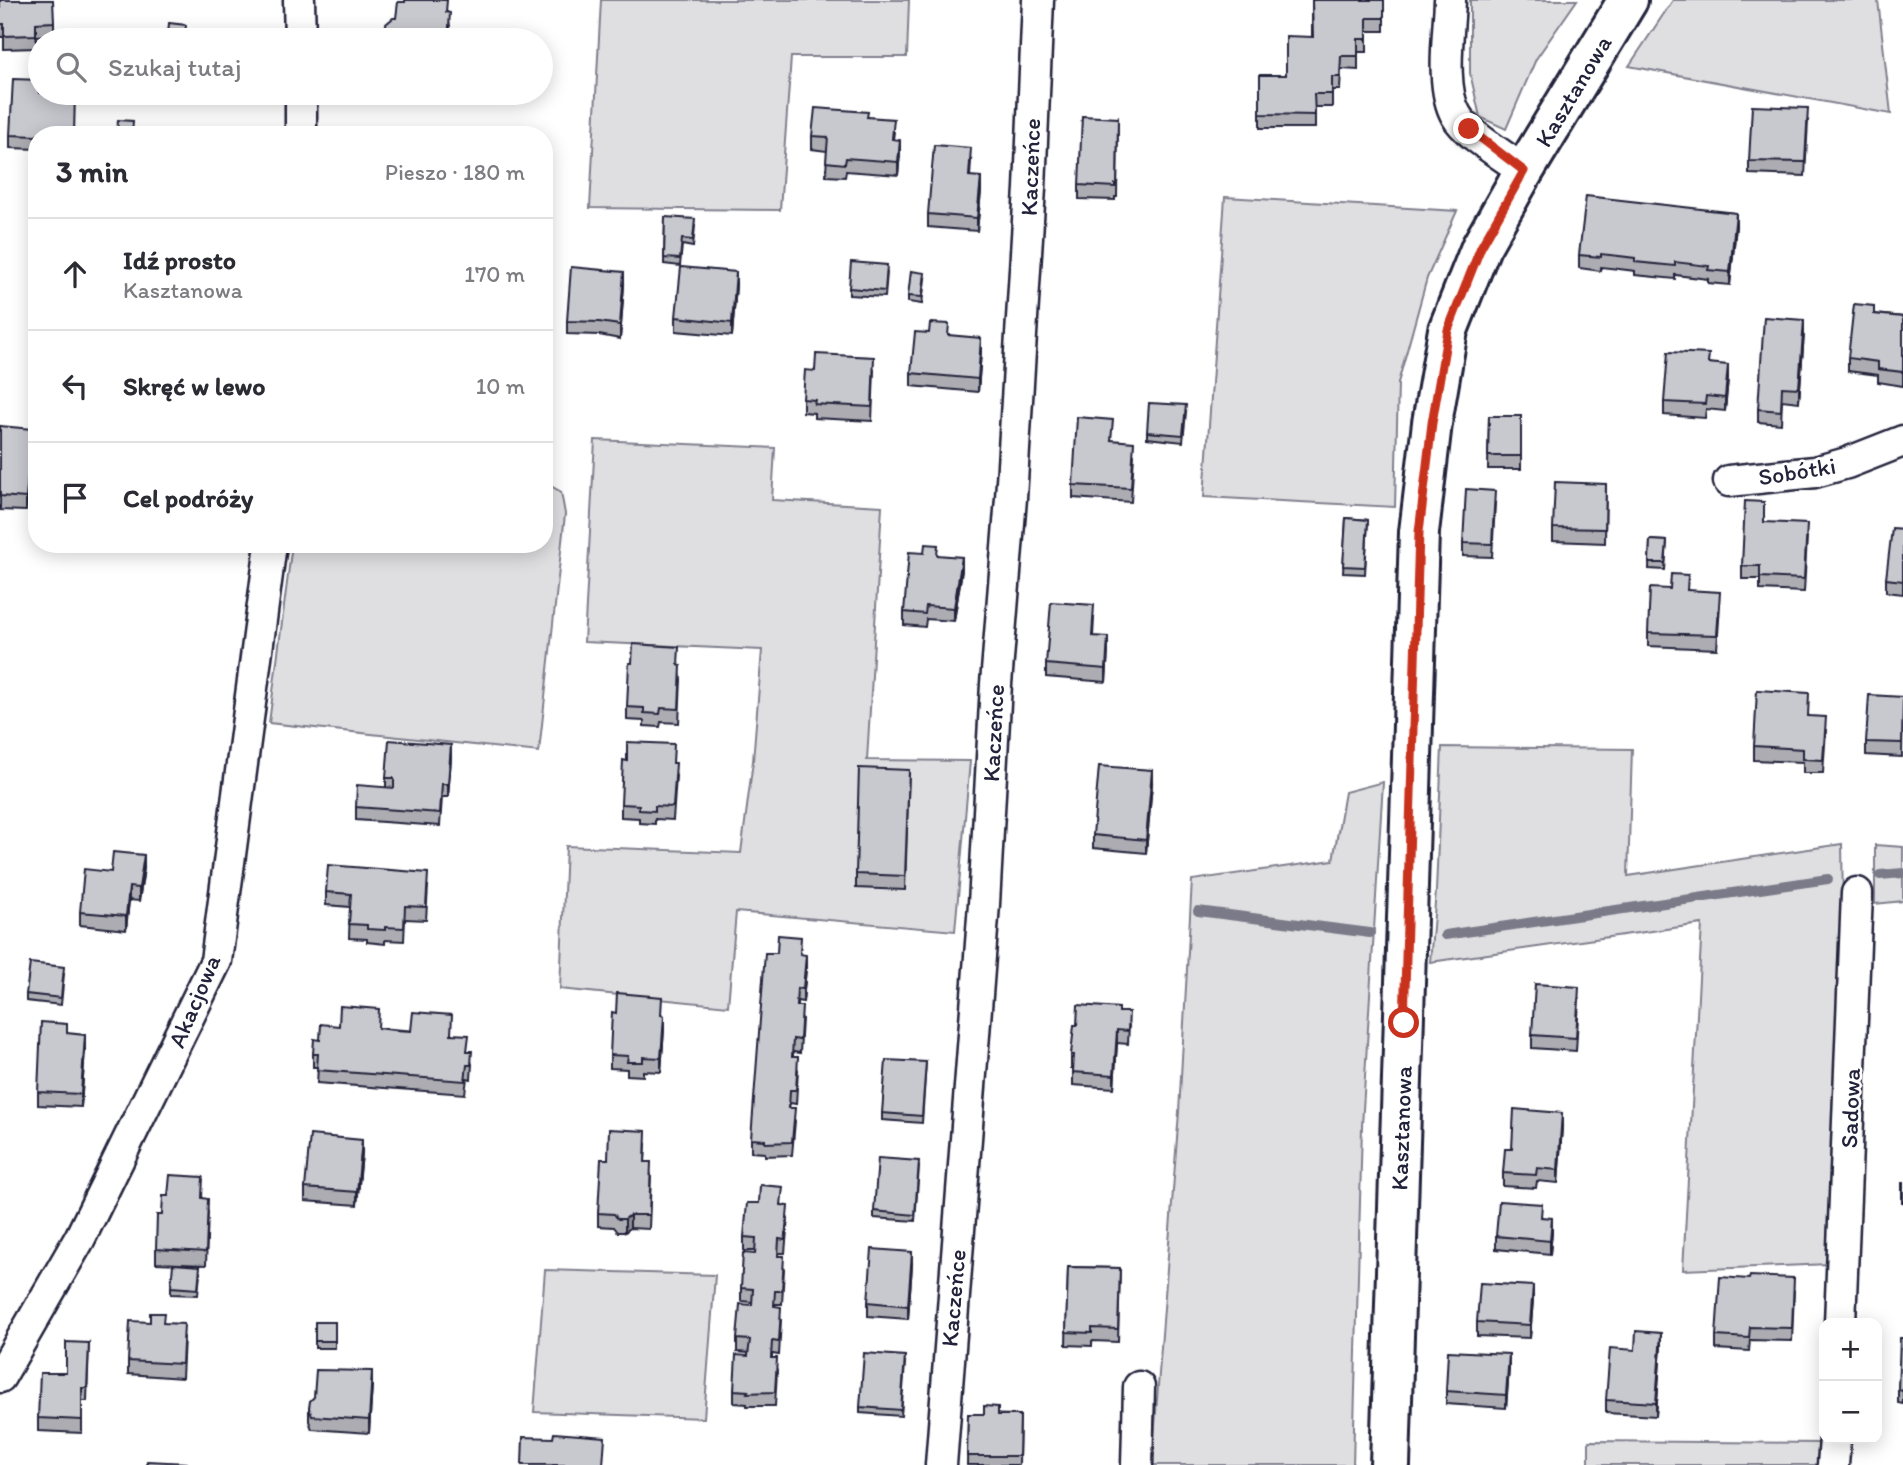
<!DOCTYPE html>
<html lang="pl">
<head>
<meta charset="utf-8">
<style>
  :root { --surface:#fff; --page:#f7f7f7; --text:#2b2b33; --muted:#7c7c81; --line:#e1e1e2 }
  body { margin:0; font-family:Itim,sans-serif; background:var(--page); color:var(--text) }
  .controls { position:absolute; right:21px; bottom:21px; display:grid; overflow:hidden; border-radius:14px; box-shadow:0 4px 18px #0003 }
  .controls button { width:63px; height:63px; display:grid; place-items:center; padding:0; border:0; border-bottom:2px solid var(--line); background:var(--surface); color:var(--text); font:35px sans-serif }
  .stop { position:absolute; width:21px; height:21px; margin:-16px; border:5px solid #c8321e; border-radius:50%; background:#fff }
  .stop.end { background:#c8321e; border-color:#fff; box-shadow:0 2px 7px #0008 }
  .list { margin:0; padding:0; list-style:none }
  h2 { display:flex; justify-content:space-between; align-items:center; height:91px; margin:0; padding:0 28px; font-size:30px }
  h2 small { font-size:23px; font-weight:400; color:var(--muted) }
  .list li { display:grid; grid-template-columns:46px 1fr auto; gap:21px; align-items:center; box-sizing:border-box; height:112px; padding:0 28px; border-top:2px solid var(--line) }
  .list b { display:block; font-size:26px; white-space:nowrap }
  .list p { margin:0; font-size:23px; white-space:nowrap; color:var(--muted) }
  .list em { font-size:23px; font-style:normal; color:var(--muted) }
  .icon { flex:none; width:38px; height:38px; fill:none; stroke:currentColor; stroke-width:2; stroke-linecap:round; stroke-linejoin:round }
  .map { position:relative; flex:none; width:1903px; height:1465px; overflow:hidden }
  .search { position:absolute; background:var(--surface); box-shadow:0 4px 18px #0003; left:28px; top:28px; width:525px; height:77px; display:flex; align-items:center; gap:18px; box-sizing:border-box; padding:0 24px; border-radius:38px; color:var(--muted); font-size:26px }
  .panel { position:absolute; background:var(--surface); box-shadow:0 4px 18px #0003; left:28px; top:126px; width:525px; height:427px; border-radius:28px }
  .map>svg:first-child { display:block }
  .green { fill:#dfdfe2; stroke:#80808e; stroke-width:2 }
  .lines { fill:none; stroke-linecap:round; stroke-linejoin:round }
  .stream { stroke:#7a7a88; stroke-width:10 }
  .minor-casing { stroke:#22223b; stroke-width:35 }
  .tertiary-casing { stroke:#22223b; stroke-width:44 }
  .minor { stroke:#fff; stroke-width:30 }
  .tertiary { stroke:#fff; stroke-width:38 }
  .wall { fill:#acacb2; stroke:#22223b; stroke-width:2 }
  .shaded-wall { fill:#8c8c91; stroke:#22223b; stroke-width:2 }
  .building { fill:#c8c8cf; stroke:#22223b; stroke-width:2 }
  .route { stroke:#c8321e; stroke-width:9 }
  .labels { text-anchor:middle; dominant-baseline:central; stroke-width:5; stroke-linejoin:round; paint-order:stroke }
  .street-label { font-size:24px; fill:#22223b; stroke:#fff }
</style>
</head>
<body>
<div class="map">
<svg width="1903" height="1465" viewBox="0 0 1903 1465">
  <rect width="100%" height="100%" fill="#fff"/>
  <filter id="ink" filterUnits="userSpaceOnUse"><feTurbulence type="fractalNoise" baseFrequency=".0143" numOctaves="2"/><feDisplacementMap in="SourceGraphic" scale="14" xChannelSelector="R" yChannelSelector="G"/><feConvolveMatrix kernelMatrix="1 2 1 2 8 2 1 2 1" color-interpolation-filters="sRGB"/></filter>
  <g filter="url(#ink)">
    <g class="green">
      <path d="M601,0h308l-2,57h-116l-11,153 -190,-2z"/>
      <path d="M1470,0h107l-41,59 -30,70 -26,-12 -10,-44z"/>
      <path d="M1673,0h205l13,114 -262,-48z"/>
      <path d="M1225,197l232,14 -30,67 -29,105 -3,124 -191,-10z"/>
      <path d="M595,440l180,8 -3,52 110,6 -15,254 103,1 -15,170 -219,-19 -8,94 -168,-17 6,-143 175,7 12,-92 9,-111 -178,-8z"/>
      <path d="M544,482l17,10 4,22 -26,238 -270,-29 23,-179h252z"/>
      <path d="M1442,747l190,2 -4,127 214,-32 1,61 -14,359 -146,6 19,-346 -272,38 6,-71z"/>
      <path d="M1383,782l-21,344 -9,339h-201l27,-353 13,-232 141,-20 12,-68z"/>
      <path d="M1875,845l28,2v54l-28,3z"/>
      <path d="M545,1270l170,5 -11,143 -170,-6z"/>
      <path d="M1589,1441l231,2 -2,22h-229z"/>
    </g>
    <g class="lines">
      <g class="stream">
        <path d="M1880,875l23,-2"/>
        <path d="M1198,911l172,22"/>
        <path d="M1445,935l383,-56"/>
      </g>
      <defs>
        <g id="minor">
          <path d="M299,0l1,40"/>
          <path d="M1450,0c-1,32 -10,87 6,115 11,20 49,41 68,56"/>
          <path d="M301,135v-42"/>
          <path d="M1729,481l86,-9 32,-9 56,-22"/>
          <path d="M1840,1323l17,-430"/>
          <path d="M0,1377l80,-139 136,-277 55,-417"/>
          <path d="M941,1465l43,-561 12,-220 15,-186 19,-310 8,-188"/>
          <path d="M1137,1465l2,-78"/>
          <path d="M1833,1465l2,-26"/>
        </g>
        <path id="tertiary" d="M1390,1465l29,-933 13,-109 16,-93 33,-83 43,-76 104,-171"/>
      </defs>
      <use href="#minor" class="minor-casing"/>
      <use href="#tertiary" class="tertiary-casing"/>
      <use href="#minor" class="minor"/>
      <use href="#tertiary" class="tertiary"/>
    </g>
    <g class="wall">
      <path d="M0,0l54,22v13l-18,1v12l-32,1v-12h-4z"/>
      <path d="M1312,0l72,18v13h-17v21h-9v18l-17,-1 -1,21h-8v17h-17v21h-55v-53h26l26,-38z"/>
      <path d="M447,12l3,14 -1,14h-64v-7l11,-15z"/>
      <path d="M146,93h55v4l-55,-3z"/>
      <path d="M868,117l26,15 -1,7 7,14 -2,22 -52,-4 -1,6 -19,-1 1,-25 -15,-2v-13z"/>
      <path d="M1118,118l-1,79h-2v3l-36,-1v-14z"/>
      <path d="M1808,121l-3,55 -56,-2v-13z"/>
      <path d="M10,135h27v14l-27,-1z"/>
      <path d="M971,161l-1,16 11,14 -4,40 -49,-4v-13z"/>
      <path d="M665,217l30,9 -2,21 -11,-2 -2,21 -16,-2z"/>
      <path d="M1736,226l-6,59 -22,-2v-4l-33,-4v4l-40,-4v-4l-16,-2 -18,-2v4l-22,-3v-13z"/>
      <path d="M887,272l-2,25 -36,-2v-7z"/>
      <path d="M925,279l-3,25 -14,-2v-6z"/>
      <path d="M624,285l-4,54 -21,-4 -32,-1v-13z"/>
      <path d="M736,285l-4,51 -56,-5v-14z"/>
      <path d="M1874,314l29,3v69l-25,-4v-7l-30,-4v-13z"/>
      <path d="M1804,333l-5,69 -17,-2 -1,24 -23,-2v-13z"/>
      <path d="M949,335l32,16 -3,41 -67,-6v-13z"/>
      <path d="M1709,363l19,15 -3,33 -19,-2 -1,9 -41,-3v-13z"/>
      <path d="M874,370l-2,51 -58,-3v-5l-11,-1v-13l12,-28z"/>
      <path d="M1186,412l-3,30 -36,-4v-6z"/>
      <path d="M1489,416h32v53h-33z"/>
      <path d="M0,426l32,16 -6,69 -26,-1z"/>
      <path d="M1112,440l22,15 -3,47 -58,-4v-13z"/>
      <path d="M1606,484l-1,59 -52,-2v-13z"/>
      <path d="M1495,504l-3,53 -29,-1v-13z"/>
      <path d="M1346,518l22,2 -3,54 -22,-1z"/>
      <path d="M1764,522l43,15 -3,55 -44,-2v-11h-18v-13z"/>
      <path d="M1903,529v65l-17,-2v-13z"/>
      <path d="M1650,540l17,1 -2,29 -16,-1z"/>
      <path d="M938,555l24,15 -8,51 -28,-2 -1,8 -21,-2v-13z"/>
      <path d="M1688,590l32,15 -3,44 -69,-3v-13z"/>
      <path d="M1094,618l-1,18 15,14 -2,32 -60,-5v-13z"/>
      <path d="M679,665l2,14 -2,44 -18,-1 -1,5 -16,-1v-5l-17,-1v-13z"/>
      <path d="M1903,697l-1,60 -36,-2v-13z"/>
      <path d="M1809,716l17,14 -3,43h-20v-11l-49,-2v-14z"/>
      <path d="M451,758l-3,39h-6l-2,29 -84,-6v-13l30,-20v-9z"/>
      <path d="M673,763l3,13 -3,44 -18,-1v5l-16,-1v-5l-18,-1v-13z"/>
      <path d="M909,770l-4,120 -49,-2v-14z"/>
      <path d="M1152,784l-6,69 -53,-5v-13z"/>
      <path d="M144,868l-5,33 -10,-1 -3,30 -46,-5v-13l31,-40z"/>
      <path d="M428,886l-2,34 -21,-1 -1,22 -19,-1v4l-18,-2v-3l-18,-1 1,-31 -24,-2v-13z"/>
      <path d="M800,955l6,13 -3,34 -6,-1v5l5,13 -2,34 -7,-1v5l5,13 -2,34 -6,-1 -1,5 6,13 -3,34 -27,1v-3l-14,-1v-13z"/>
      <path d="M64,974l-3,31 -35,-4v-7z"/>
      <path d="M1579,1000l-3,51 -44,-3v-13z"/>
      <path d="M1119,1012l10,13 -1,19 -11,-1 -3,45 -41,-3v-17h-2v-13l6,-30z"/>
      <path d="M662,1015l2,14 -3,43 -18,-1v5l-16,-1v-6l-17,-1v-13z"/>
      <path d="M379,1028l73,6 16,17 4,13 -1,15 -4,-1 -2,16 -148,-11 1,-16h-5v-13l7,-14z"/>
      <path d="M67,1033l18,15 -4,59 -43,-2v-13z"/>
      <path d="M926,1062l-4,61 -40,-3v-7z"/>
      <path d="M1562,1127l-4,56 -21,-2 -1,7 -33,-2v-13l9,-24z"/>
      <path d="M646,1144l-1,18 6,13 -2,54 -19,-1 -5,4h-7l-4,-5 -16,-1v-13l10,-54z"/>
      <path d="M362,1153l-5,52 -52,-4v-13z"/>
      <path d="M919,1167l-4,54 -41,-3v-7z"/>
      <path d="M203,1198l5,14 -2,53 -50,-2v-14l6,-34z"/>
      <path d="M782,1205l6,14 -3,34h-6l-1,3 6,13 -2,35h-7v3l6,13 -2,35 -7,-1v4l5,13 -2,35h-28v-2l-13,-1v-13l15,-37 -12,-1v-13l15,-34v-3l-11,-1v-13l14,-34 1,-3h-12v-14z"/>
      <path d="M1542,1217l10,14 -2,23 -54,-5v-13z"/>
      <path d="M912,1265l-4,54 -40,-3v-14z"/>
      <path d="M1068,1267l52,1 -2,74 -26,-1v5l-26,-1z"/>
      <path d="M200,1273l-2,22 -27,-1v-7z"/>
      <path d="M1794,1291l-2,50 -42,-1 -1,11 -33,-2v-13z"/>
      <path d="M1533,1299l-3,39 -53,-2v-14z"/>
      <rect x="315" y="1322" width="20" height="26"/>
      <path d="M164,1323l20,14 -2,41 -54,-4v-13z"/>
      <path d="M1903,1338v66l-5,-1v-13z"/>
      <path d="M89,1343l-2,58h-5v32l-44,-2v-13l28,-45z"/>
      <path d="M1661,1346l-5,70 -50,-3v-13l29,-50z"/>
      <path d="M905,1363l-4,53 -41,-3v-6z"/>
      <path d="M1509,1368l-3,40 -60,-4v-13z"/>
      <path d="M372,1384l-3,49 -57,-4 -3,-8v-13z"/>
      <path d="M968,1414l52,1 -1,50h-52z"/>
    </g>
    <g class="shaded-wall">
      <path d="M407,32v8h-7z"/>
      <path d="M900,140v13l-2,22v-13z"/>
      <path d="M981,177v14l-4,40v-13z"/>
      <path d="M1736,213v13l-6,59v-13z"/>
      <path d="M624,272v13l-4,54v-14z"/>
      <path d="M736,272v13l-4,51v-13z"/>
      <path d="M1804,320v13l-5,69v-14z"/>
      <path d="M981,338v13l-3,41v-13z"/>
      <path d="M1728,365v13l-3,33v-13z"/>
      <path d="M32,429v13l-6,69v-13z"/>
      <path d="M962,557v13l-8,51v-13z"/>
      <path d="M1108,637v13l-2,32v-13z"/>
      <path d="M451,745v13l-3,39v-13z"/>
      <path d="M1152,770v14l-6,69v-13z"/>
      <path d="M144,855v13l-5,33v-13z"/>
      <path d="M129,887v13l-3,30v-14z"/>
      <path d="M806,955v13l-3,34v-13z"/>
      <path d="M664,1016v13l-3,43v-14z"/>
      <path d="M1117,1030v13l-3,45v-13z"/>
      <path d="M85,1035v13l-4,59v-13z"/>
      <path d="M1562,1113v14l-4,56v-13z"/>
      <path d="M362,1140v13l-5,52v-13z"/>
      <path d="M630,1215v13l-5,4v-13z"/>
      <path d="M1552,1218v13l-2,23v-13z"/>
      <path d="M912,1252v13l-4,54v-13z"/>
      <path d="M1533,1286v13l-3,39v-13z"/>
      <path d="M1661,1333v13l-5,70v-13z"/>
      <path d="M1509,1354v14l-3,40v-13z"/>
      <path d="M372,1371v13l-3,49v-13z"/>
    </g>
    <g class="building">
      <path d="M0,0h53l1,22 -18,1v12l-32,1v-12h-4z"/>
      <path d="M405,0h42l-1,12 4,1 -2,27 -30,-3v-4l-11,-1 -7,8h-9l-6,-7 1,-9 7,-6h3l2,-16h7z"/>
      <path d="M1312,0h72v18h-17v21h-9v17h-17l-1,21h-8v17h-18l1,21 -55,-1v-39h26v-39l27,1z"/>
      <path d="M169,23l17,2 -1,11 19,1v3h-55v-6l19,1z"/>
      <path d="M13,79l27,1v13h35l-1,42h-37v1l-27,-1z"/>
      <path d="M1752,106l56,2 -3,54 -56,-1z"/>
      <path d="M815,108l53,4 -1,5 27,2 -2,20 8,1 -2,22 -52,-4 -1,6 -19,-2 2,-25 -16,-1z"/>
      <path d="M1082,116l36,2 -1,66h-2v3l-36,-2z"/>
      <path d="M118,120l15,1 -1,14h-15z"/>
      <path d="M934,145l37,3 -2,28 12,1 -4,41 -49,-4z"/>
      <path d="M1586,196l150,17 -6,59 -22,-2 1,-4 -34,-4v4l-40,-4v-4l-16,-2 -18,-2v3l-22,-2z"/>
      <path d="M665,217l30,2 -2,21 -11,-1 -2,20 -16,-1z"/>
      <path d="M851,262l36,3 -2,26 -36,-3z"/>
      <path d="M571,267l53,5 -4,53 -21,-3 -32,-1z"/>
      <path d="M681,267l55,5 -4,51 -56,-6z"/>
      <path d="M911,271l14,2 -3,24 -14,-1z"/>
      <path d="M1854,304l20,2v8l29,3v55l-25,-3v-7l-30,-4z"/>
      <path d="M1764,317l40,3 -5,68 -17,-1 -1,24 -23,-2z"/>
      <path d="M930,323l19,1 -1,11 33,3 -3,41 -67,-6 4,-41 14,1z"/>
      <path d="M1668,352l41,2 -1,9 20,2 -3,33 -19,-2 -1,8 -41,-2z"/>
      <path d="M816,354l58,3 -2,50 -58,-3 1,-4 -12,-1 2,-29 10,1z"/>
      <path d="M1149,403l37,2 -3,30 -36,-3z"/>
      <path d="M1489,416h32v40h-33z"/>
      <path d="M1077,417l36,3 -2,20 23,2 -3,46 -58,-3z"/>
      <path d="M0,426l32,3 -6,69 -26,-2z"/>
      <path d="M1555,482l51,2 -1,45 -52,-1z"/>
      <path d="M1466,489l29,2 -3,53 -29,-1z"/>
      <path d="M1745,501l19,1v20l43,2 -3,55 -44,-2v-11h-18z"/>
      <path d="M1346,518l22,2 -3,47 -22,-1z"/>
      <path d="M1892,528l11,1v52l-17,-2z"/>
      <path d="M1650,540l17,1 -2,22h-16z"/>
      <path d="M925,544l13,1 -1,10 25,2 -8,51 -28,-2 -1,8 -21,-2 5,-60 15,1z"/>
      <path d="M1671,574l17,1 -1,15 33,2 -3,43 -69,-2 2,-45 20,1z"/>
      <path d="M1051,602l43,3 -2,31 16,1 -2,32 -60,-5z"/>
      <path d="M633,644l46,3 -1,18 3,1 -2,43 -18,-1 -1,6 -16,-1v-5l-17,-1 2,-44h3z"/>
      <path d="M1757,690l52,3 -1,23 18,1 -3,43 -20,-1v-10l-49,-3z"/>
      <path d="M1869,695l34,2 -1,46 -36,-1z"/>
      <path d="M389,740l62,5 -3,39h-6l-2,29 -84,-6 1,-22 37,3v-10h-8z"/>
      <path d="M627,742l47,2 -1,19h3l-3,44 -18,-1v5l-16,-1v-5l-18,-1 2,-44 4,1z"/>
      <path d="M1099,766l53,4 -6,70 -53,-5z"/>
      <path d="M859,768l50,2 -4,106 -49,-2z"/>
      <path d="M113,852l31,3 -5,33 -10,-1 -3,29 -46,-4 4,-43 27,3z"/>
      <path d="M328,865l100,8 -2,34 -21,-1 -1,22 -19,-1v3l-18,-1v-4l-18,-1 2,-30 -25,-2z"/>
      <path d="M778,935l23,2 -1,17 6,1 -3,34 -6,-1 -1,18h6l-2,34 -7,-1 -1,18h6l-2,33h-6l-1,18h6l-3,34 -27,1v-3l-14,-1 14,-186h12z"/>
      <path d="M30,963l34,4 -3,31 -35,-4z"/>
      <path d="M1535,984l44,3 -3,51 -44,-3z"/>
      <path d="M617,993l45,4 -1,18 3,1 -3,42 -18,-1v5h-16l1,-6 -18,-1 2,-43 4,1z"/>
      <path d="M1078,1005l41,3v4h10l-1,19 -11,-1 -3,45 -41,-3 1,-17h-3l3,-30h3z"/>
      <path d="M340,1006l39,3 -1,19 16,2 17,1 2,-19 39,3 -1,19 18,1 -2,16h5l-1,14h-4l-2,16 -148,-11 1,-16h-5l1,-15 6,1 1,-16 18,2z"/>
      <path d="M41,1022l26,2v9l18,2 -4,59 -43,-2z"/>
      <path d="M886,1060l40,2 -4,54 -40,-3z"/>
      <path d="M1514,1109l48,4 -4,57 -21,-2 -1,7 -33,-2 2,-24h7z"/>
      <path d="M609,1129l37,2 -1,31h6l-2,53h-19l-5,4h-7l-4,-5 -16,-1 3,-54h7z"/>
      <path d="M310,1135l52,5 -5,52 -52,-4z"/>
      <path d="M878,1158l41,3 -4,54 -41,-4z"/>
      <path d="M170,1175l33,2 -1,21 6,1 -2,53 -50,-3 1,-34h5l1,-19h5z"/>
      <rect x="1902" y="1183" width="1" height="20"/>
      <path d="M760,1185l23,2 -2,18 7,1 -3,34 -6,-1 -1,17h6l-2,35h-7l-1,15 7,1 -2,35 -7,-1 -1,17h6l-2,34 -28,1 1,-2 -14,-1 2,-35 12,1 2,-16 -13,-1 3,-35 12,1 1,-16 -12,-1 2,-35 12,1 1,-16 -12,-1 3,-34h12z"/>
      <path d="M1499,1201l43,3 -1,13 11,1 -2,23 -54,-5z"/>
      <path d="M872,1249l40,3 -4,54 -40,-4z"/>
      <path d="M173,1264l27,2 -2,23 -27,-2z"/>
      <path d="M1068,1267l52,1 -2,61 -26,-1v5l-26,-1z"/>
      <path d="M1750,1276l44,2 -2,50 -42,-1 -1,11 -33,-2 4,-59 29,2z"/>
      <path d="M1480,1283l53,3 -3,39 -53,-3z"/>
      <path d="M150,1313h14l-1,10 21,1 -2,40 -54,-3 2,-40 20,1z"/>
      <rect x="315" y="1322" width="20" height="19"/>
      <path d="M1636,1331l25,2 -5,70 -50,-3 4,-52 25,2z"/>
      <path d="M1900,1338h3v53l-5,-1z"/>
      <path d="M66,1342l23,1 -2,45h-5v32l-44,-2 2,-45h26z"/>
      <path d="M1448,1351l61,3 -3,41 -60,-4z"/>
      <path d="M864,1353l41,3 -4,54 -41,-3z"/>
      <path d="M316,1370l56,1 -3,49 -57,-4 -3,-8 1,-7 4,-4z"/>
      <path d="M984,1406l14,1v8h22l-1,41h-52l1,-42h16z"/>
      <path d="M554,1433l51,4 -2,28h-81l1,-28 30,1z"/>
      <path d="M147,1461l40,2v2h-41z"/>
    </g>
  </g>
  <g class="lines" filter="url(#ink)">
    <path class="route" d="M1404,1023l15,-491 13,-109 16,-93 33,-83 43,-76 -55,-42"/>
  </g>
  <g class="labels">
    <g class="street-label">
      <text transform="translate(1573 91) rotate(-59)">Kasztanowa</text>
      <text transform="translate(1030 167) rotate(-88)">Kaczeńce</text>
      <text transform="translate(1797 471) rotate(-9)">Sobótki</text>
      <text transform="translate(993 733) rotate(-87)">Kaczeńce</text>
      <text transform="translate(194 1001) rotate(-67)">Akacjowa</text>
      <text transform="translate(1850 1108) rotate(-88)">Sadowa</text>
      <text transform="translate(1401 1128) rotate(-88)">Kasztanowa</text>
      <text transform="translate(953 1298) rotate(-85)">Kaczeńce</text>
    </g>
  </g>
</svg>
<div class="controls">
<button>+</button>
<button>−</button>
</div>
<div class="stop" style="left:1404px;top:1023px"></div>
<div class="stop end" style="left:1469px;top:129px"></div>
<div class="search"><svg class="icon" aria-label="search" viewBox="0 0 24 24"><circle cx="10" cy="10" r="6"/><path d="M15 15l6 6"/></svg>Szukaj tutaj</div>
<section class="panel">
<h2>3 min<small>Pieszo · 180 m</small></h2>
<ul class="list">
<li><svg class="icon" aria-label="ahead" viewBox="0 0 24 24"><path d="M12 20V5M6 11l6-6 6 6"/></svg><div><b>Idź prosto</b><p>Kasztanowa</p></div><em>170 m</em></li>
<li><svg class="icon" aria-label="left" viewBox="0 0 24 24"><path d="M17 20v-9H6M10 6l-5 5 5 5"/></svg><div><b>Skręć w lewo</b></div><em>10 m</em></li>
<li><svg class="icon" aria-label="arrive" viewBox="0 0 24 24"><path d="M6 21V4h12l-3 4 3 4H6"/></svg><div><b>Cel podróży</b></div></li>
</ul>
</section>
</div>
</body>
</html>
